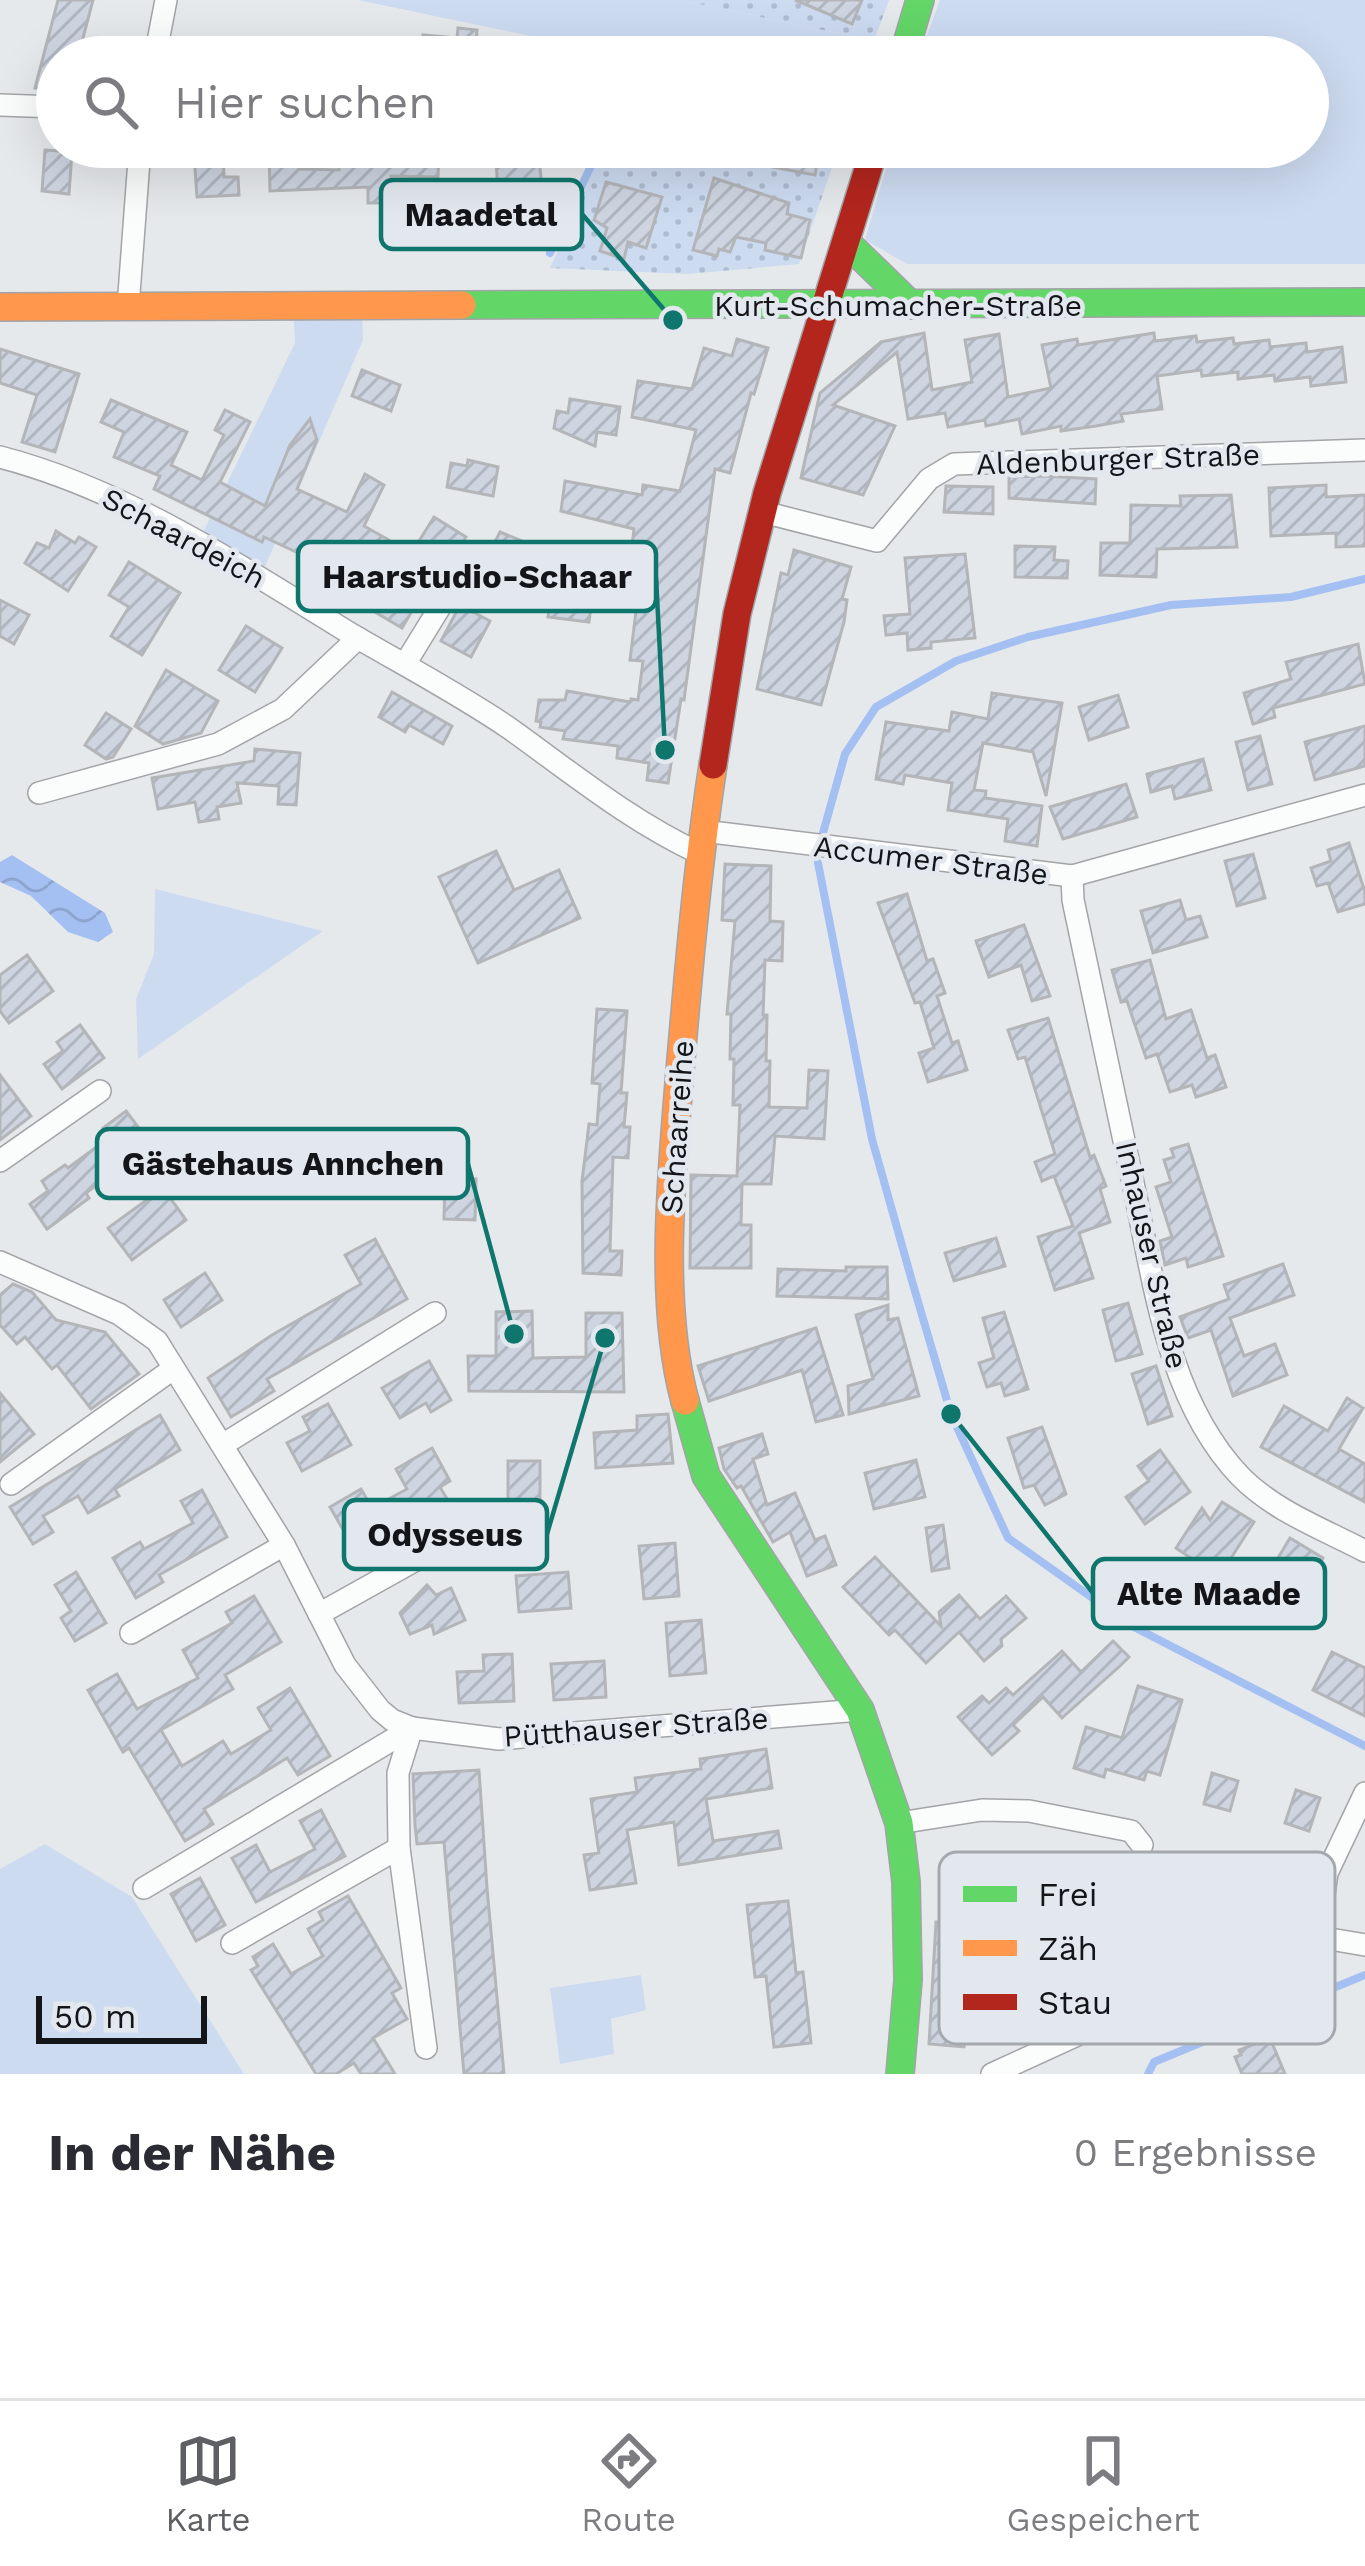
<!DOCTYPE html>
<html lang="de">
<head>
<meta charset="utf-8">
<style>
  :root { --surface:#fff; --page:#f2f2f3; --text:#2b2b33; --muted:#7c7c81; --line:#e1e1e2; --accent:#5e5f62 }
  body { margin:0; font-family:"Work Sans",sans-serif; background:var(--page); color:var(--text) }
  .scale { position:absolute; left:36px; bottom:30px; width:171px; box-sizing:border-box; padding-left:12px; border:6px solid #141518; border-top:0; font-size:33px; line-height:42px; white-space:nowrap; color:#141518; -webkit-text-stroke:9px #e3e8ef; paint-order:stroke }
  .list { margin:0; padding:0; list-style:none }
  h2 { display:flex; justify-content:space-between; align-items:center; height:156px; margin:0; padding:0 48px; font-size:51px }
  h2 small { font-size:39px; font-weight:400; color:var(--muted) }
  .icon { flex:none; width:66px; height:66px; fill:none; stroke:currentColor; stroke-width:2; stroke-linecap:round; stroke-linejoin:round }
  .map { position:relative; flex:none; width:1365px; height:2074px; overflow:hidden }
  .search { position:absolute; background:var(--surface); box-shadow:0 12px 48px #0002; left:36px; right:36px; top:36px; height:132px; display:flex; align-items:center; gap:30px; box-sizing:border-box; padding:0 42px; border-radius:66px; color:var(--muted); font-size:45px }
  .sheet { height:324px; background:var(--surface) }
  nav { display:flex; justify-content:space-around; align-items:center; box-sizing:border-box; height:168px; border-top:3px solid var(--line); background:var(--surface); font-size:33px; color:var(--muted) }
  nav a { display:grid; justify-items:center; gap:6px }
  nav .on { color:var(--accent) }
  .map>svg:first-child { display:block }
  .green { fill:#cddbf1 }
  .garden { fill:url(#garden-dots) }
  .water { fill:url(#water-waves) }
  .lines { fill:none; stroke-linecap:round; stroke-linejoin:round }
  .stream { stroke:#a4c0f2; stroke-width:8 }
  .building { fill:url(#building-hatch); stroke:#b3b5b8; stroke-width:3 }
  .street-casing { stroke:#a2a4a7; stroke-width:24 }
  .fast-casing { stroke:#a2a4a7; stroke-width:30 }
  .slow-casing { stroke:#a2a4a7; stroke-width:30 }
  .jam-casing { stroke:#a2a4a7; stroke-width:30 }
  .street { stroke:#fbfcfc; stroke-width:21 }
  .fast { stroke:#63d668; stroke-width:27 }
  .slow { stroke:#ff974d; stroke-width:27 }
  .jam { stroke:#b3261e; stroke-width:27 }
  .labels { text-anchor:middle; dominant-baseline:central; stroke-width:9; stroke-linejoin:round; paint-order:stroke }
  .street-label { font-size:30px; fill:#141518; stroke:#e3e8ef }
  .key { fill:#e3e8ef; stroke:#a5a9ae; stroke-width:3 }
  .key-label { font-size:33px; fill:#141518 }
  .leader { fill:none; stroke:#0f766e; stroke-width:4.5 }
  .callout-dot { fill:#0f766e; stroke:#e3e8ef; stroke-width:4.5 }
  .callout { fill:#e3e8ef; stroke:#0f766e; stroke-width:4.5 }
  .callout-label { font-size:33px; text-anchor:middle; font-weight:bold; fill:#141518 }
</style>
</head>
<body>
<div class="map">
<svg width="1365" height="2074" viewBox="0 0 1365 2074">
  <defs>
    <pattern id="garden-dots" width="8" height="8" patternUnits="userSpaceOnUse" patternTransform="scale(3)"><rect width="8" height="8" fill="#cddbf1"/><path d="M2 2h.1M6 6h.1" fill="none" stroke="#afbbce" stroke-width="1.8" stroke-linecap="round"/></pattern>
    <pattern id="water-waves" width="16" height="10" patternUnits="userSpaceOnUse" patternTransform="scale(3)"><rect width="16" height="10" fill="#a4c0f2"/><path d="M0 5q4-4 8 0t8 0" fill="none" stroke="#8ca4cf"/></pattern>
    <pattern id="building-hatch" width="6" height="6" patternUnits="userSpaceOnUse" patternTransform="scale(3)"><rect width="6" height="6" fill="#ced5e1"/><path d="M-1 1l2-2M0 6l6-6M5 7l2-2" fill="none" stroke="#b0b6c0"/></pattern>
  </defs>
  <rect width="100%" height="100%" fill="#e6e9ec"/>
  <g class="green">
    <path d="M358,0h322l194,41 -5,16h-238z"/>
    <path d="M940,0h425v264h-458l-42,-24 27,-93h416v-90h-389z"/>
    <path d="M362,308l1,32 -103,238 -62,-35 97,-200 -2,-34z"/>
    <path d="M155,889l168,42 -185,128 -2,-60 18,-45z"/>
    <path d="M45,1844l87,53 112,177h-244v-205z"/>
    <path d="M641,1975l5,35 -35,9 3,35 -54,10 -10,-76z"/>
  </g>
  <g class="garden">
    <path d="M680,0h209l-15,41z"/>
    <path d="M604,147h235l-40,117 -112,10 -137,-6z"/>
  </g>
  <path class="water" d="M12,855l93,58 8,19 -15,10 -30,-10 -37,-36 -31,-14v-20z"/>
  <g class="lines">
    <g class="stream">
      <path d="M550,253l50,-106"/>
      <path d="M823,833l22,-79 31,-47 80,-46 72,-24 143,-32 120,-8 74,-18"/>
      <path d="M818,863l54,276 40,142 39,133 57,124 124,88 233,120"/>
      <path d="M1148,2074l6,-12 211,-87"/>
    </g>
  </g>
  <g class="building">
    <path d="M58,0h35l-15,57h-21v35h-6l-16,-4z"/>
    <path d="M795,0h67l-10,24z"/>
    <path d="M458,28l19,2 -2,27h-54l2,-22 34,3z"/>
    <path d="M269,147h29l1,22 40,1v-23l100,1 -1,29 -47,-1v27h-23v-16l-98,4z"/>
    <path d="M716,147h104l-5,28 -100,-19z"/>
    <path d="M45,150l27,2 -3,42 -27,-3z"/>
    <path d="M223,153l1,24h14l1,18 -42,2 -3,-42z"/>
    <path d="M539,157l3,32 -44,3 -2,-32z"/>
    <path d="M714,178l75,25 -2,11 23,6 -9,38 -36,-8 1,-7 -30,-6 -6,15 -11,-3 -2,7 -24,-6z"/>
    <path d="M606,182l56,15 -16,51 -18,-6 -4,17 -24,-8 7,-23 -13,-8z"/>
    <path d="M924,333l8,57 40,-8 -7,-42 34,-6 9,63 43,-9 -9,-43 35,-6 1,6 76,-12 1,8 41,-5 1,6 36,-4 1,6 35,-4 1,7 36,-4 1,9 35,-5 4,35 -35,4 -1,-9 -35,4 -1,-6 -36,4v-7l-36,4 -1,-6 -44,6 5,33 -41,5 2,7 -27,5 -35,5v-5l-39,8 -3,-15 -33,7 -1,-6 -37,7 -3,-14 -37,6 -11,-67 -64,53 62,21 -32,69 -62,-17 19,-85 61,-51z"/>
    <path d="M737,339l31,9 -14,46 -3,-1 -21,80 -15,-4 -31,231 -3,-1 -13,84 -21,-3 2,-17 -32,-5 1,-12 -55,-7 2,-8 -25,-4 1,-5 -5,-1 3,-21h26l2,-9 63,11 1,-3 7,1 5,-39 -13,-1 9,-73 -12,-1 7,-57 -73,-18 4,-30 77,14 1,-10 37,6 16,-61 -64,-13 6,-36 54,8 12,-41 28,8z"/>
    <path d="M0,349l79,25 -24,78 -33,-10 15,-47 -37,-12z"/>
    <path d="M362,370l38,15 -9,26 -39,-15z"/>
    <path d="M570,399l50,8 -4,28 -19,-3 -2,14 -41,-18 3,-17 11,2z"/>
    <path d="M111,400l76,32 -16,33 31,15 22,-45 -9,-5 10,-20 25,12 -30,60 45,24 25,-61 20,-26 7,21 -20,49 50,23 18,-38 19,11 -20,41 25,14 -14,26 47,28 -20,34 -27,-16 5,-7 -51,-29 3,-7 -68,-32 -2,5 -108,-53 6,-13 -46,-19 10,-25 -23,-10z"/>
    <path d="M468,460l30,7 -5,29 -46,-9 4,-24 16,3z"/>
    <path d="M1046,476l50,3 -1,25 -86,-6v-21z"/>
    <path d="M1326,485v12l39,-2v51l-29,1v-14l-65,3 -2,-48z"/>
    <path d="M946,486l47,1v27l-49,-2z"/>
    <path d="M1231,495l6,52 -80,2 -1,28 -56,-2 1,-32h29l1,-38 50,1 -1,-10z"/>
    <path d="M434,517l32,20 -14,24 -33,-20z"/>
    <path d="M56,531l19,12 4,-6 17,10 -28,44 -43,-28 12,-20 12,5z"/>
    <path d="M500,532l32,13 -18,35 -30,-17z"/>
    <path d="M1015,546l40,1 -1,13 14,1 -1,17 -52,-1z"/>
    <path d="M794,550l57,17 -9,32 5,1 -3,22 -23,83 -64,-16 24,-116 7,2z"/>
    <path d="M965,554l10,84 -44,4v6l-23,2 -1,-17 -21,2 -2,-19 26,-2 -5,-56z"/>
    <path d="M129,562l51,31 -38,62 -31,-19 18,-29 -20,-12z"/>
    <path d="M551,593l41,5 -3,24 -41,-5z"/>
    <path d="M0,600l29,15 -15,29 -14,-8z"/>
    <path d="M460,605l30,16 -19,36 -30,-16z"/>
    <path d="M246,626l36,22 -27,44 -36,-22z"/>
    <path d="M1358,644l7,40 -92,24 2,9 -22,7 -9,-31 47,-14 -5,-17z"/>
    <path d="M166,670l52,31 -17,32 -38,11 -28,-18z"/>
    <path d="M392,692l60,34 -9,18 -34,-19 -4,7 -26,-15z"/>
    <path d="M992,693l70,10 -16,93 -13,-44 -50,-9 -9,47 12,1 -1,7 57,8 -5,40 -32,-5 3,-22 -60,-9 4,-27 -47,-8 -2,9 -27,-5 10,-57 63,9 3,-19 36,7z"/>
    <path d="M1118,695l10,32 -39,13 -10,-33z"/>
    <path d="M106,713l25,16 -18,28 -7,2 -21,-14z"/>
    <path d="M1365,726v40l-50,14 -10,-38z"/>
    <path d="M1260,736l12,48 -24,6 -12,-48z"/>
    <path d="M255,749l45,4 -4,52 -18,-1 1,-18 -42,-3 4,20 -24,4 2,12 -20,3 -4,-20 -37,7 -6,-31 102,-17z"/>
    <path d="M1203,759l8,31 -36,9 -3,-13 -21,6 -4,-18z"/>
    <path d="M1126,784l11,33 -74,22 -13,-32z"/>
    <path d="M1349,843l16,49v12l-27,8 -10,-29 -11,3 -6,-18 20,-7 -3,-11z"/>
    <path d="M496,851l18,39 45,-20 21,48 -102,45 -39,-86z"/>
    <path d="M1253,854l12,44 -28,8 -12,-45z"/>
    <path d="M725,864l46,2 -1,55 13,1 -1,39 -17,-1 -2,55h4l-1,46h4l-1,46 38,1 2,-38 19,1 -4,68 -49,-3 -4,48h-29l-1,41h10v43h-61l1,-93 46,1 3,-71h-7l1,-46h-4l1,-45h-4l8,-93 -13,-1z"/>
    <path d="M907,894l20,67 6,-2 12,34 -8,3 15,47 6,-2 9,29 -39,12 -9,-29 15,-5 -14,-46 -5,1 -37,-100z"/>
    <path d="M1180,900l6,20 14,-4 7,21 -54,16 -12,-42z"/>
    <path d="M1024,925l26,71 -18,5 -11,-36 -32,12 -13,-36z"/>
    <path d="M27,955l26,36 -44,32 -9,-12v-36z"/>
    <path d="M1150,960l16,59 25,-9 16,48 8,-3 11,32 -30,10 -4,-12 -22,7 -13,-38 -11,4 -19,-57 -6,1 -9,-32z"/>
    <path d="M597,1009l30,2 -6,82h6l-3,34h6l-2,31 -15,-1 -3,94h12l-1,24 -38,-2 -1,-92 7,-57 8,1 3,-41 -8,-1z"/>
    <path d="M1048,1018l42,139 4,-2 12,31 -6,3 10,33 -31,11 14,45 -38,12 -17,-53 35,-11 -19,-50 -12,5 -7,-19 20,-8 -30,-97 -7,2 -10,-29z"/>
    <path d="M80,1025l24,33 -42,31 -18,-25 19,-13 -6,-9z"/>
    <path d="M0,1075l31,41 -31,24z"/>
    <path d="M126,1111l25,33 -65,49 3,5 -42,31 -17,-25 18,-13 -6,-10 23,-16 3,3 42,-31 -7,-9z"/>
    <path d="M1188,1144l35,112 -35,11 -2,-9 -21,7 -5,-24 12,-4 -16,-50 15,-5 -7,-22 10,-3 -3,-8z"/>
    <path d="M445,1178l31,1 -1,41 -31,-1z"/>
    <path d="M163,1188l23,32 -54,40 -24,-32z"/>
    <path d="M996,1238l9,28 -51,15 -9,-28z"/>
    <path d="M375,1239l32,60 -140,80 7,12 -43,26 -23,-39 64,-43 89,-51 -16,-29z"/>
    <path d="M1283,1264l11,31 -64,23 14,38 31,-12 12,31 -54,21 -22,-66 -23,8 -8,-21 49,-18 -5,-14z"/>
    <path d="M846,1267h41l1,32 -111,-3 1,-27 68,2z"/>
    <path d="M205,1273l17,27 -41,27 -17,-27z"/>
    <path d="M13,1284l19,8 24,28 49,12 34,42 -48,35 -34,-44 -5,4 -27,-32 -8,7 -17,-19v-30z"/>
    <path d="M1128,1303l14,51 -26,7 -13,-51z"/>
    <path d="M888,1305v15l10,-2 21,78 -70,18 -1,-28 25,-7 -17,-64z"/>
    <path d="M532,1311l1,47 53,-1v-44h36l2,79 -155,-1 -1,-35h28v-44z"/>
    <path d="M1004,1312l24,77 -23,7 -4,-13 -14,4 -8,-24 15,-5 -11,-40z"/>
    <path d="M816,1328l27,87 -27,7 -14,-52 -93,31 -11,-35z"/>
    <path d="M429,1361l22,39 -20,12 -5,-9 -26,15 -18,-30z"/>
    <path d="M1156,1366l16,50 -24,8 -16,-50z"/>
    <path d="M0,1393l34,41 -34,28z"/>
    <path d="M1347,1398l16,10 -24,41 26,15v38l-104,-55 23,-41 44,25z"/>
    <path d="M328,1404l23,41 -49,26 -15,-28 23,-12 -7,-14z"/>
    <path d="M668,1414l5,49 -77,5 -2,-35 43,-3v-14z"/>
    <path d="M160,1415l20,35 -65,39 4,7 -31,17 -10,-17 -35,20 10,16 -20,12 -23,-37z"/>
    <path d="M1042,1427l24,67 -21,11 -11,-20 -10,3 -16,-50z"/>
    <path d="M762,1434l6,20 -15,5 14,46 28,-12 20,47 10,-4 11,29 -29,11 -17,-44 -17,10 -32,-56 -4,2 -13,-19 -5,-21z"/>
    <path d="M432,1448l18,33 -10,6 13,22 -38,21 -3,-5 -54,31 -28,-49 31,-18 11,19 35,-19 -11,-20z"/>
    <path d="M1160,1450l30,42 -45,32 -19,-27 23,-16 -11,-15z"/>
    <path d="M916,1460l9,37 -51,12 -9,-36z"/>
    <rect x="508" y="1461" width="32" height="61"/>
    <path d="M202,1490l25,47 -68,38 4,7 -27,16 -23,-40 27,-16 4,7 49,-26 -12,-22z"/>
    <path d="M1222,1502l32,20 -35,55 -43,-29 26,-40 8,12z"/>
    <path d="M943,1525l6,43 -17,3 -6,-43z"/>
    <path d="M1290,1538l33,20 -35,58 -33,-20z"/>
    <path d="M675,1543l4,53 -35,3 -5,-53z"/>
    <path d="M875,1557l66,69 -2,-14 20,-17 21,24 26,-23 20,22 -25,21 1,7 -18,15 -25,-29 -33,31 -31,-33 -6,5 -46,-48z"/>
    <path d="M76,1572l30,51 -31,18 -14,-23 10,-7 -16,-26z"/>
    <path d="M568,1572l3,36 -52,4 -3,-36z"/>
    <path d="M427,1585l9,10 15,-7 14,32 -31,14 -2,-9 -22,9 -10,-21z"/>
    <path d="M254,1596l27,46 -56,33 8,14 -72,41 21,36 41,-25 8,13 40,-24 -13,-22 32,-20 40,68 -32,19 -11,-17 -83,51 9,15 -28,17 -56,-93 -6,4 -35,-62 29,-16 20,35 61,-31 -15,-28 49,-27 -6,-11z"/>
    <path d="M701,1620l5,53 -36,3 -4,-53z"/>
    <path d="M1113,1641l16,16 -8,8 -59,53 -19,-21 -30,28 6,6 -27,24 -34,-38 24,-21 7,7 17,-15 7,7 49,-44 19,21z"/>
    <path d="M1332,1652l33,16v48l-52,-26z"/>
    <path d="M512,1654l2,47 -55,2 -2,-31 27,-1 -1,-16z"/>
    <path d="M604,1661l2,36 -52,3 -3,-36z"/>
    <path d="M1138,1686l44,14 -22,75 -13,-4 -3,9 -38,-11 -2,8 -30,-9 12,-41 36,11z"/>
    <path d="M766,1749l6,39 -66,11 7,42 65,-10 3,17 -102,17 -5,-43 -47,8 9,53 -46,7 -6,-35 15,-2 -8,-54 46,-7 -2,-14 66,-9 -1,-10z"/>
    <path d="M479,1770l8,118 17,186h-40l-20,-232 -27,2 -2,-19 -2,-51z"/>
    <path d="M1212,1773l26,8 -8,30 -26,-7z"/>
    <path d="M1296,1790l24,8 -11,33 -24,-8z"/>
    <path d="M321,1810l24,46 -89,46 -24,-44 24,-13 14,27 45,-23 -15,-28z"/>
    <path d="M200,1878l25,47 -29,16 -25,-47z"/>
    <path d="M348,1896l53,92 -9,5 15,26 -34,19 22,36h-34l-7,-11 -18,11h-20l-65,-104 7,-4 -5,-9 20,-13 18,30 32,-18 -15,-27 15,-9 -4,-8z"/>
    <path d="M788,1901l8,72 7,-1 8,71 -37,4 -8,-71 -11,1 -8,-72z"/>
    <path d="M936,1922l23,1 -5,67 43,3 -2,27 -28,-2 -3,29 -35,-3z"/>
    <path d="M1270,2038l15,36h-43l-7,-17 6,-2 -2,-5z"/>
  </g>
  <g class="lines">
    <defs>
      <g id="street">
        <path d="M155,57l11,-57"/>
        <path d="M0,105l57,2"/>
        <path d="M128,307l12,-160"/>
        <path d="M0,457c127,33 240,109 351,177 53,31 108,60 158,94 63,45 121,93 192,126"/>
        <path d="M763,512l114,29 52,-62 25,-15 411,-14"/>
        <path d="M405,664l54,-88"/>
        <path d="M39,793l179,-49 65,-35 75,-71"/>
        <path d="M703,831l369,45 293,-81"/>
        <path d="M1072,876l1,24c19,90 38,180 57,269 23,103 34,227 110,307 34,35 83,53 125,75"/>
        <path d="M0,1161l100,-70"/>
        <path d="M0,1262l119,52 38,27 127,204 61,120 35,45 12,10 20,8 87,11 361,-29"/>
        <path d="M224,1444l211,-131"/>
        <path d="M11,1484l162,-115"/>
        <path d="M319,1614l154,-86"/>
        <path d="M131,1633l153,-88"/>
        <path d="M412,1728l-14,45 1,75 27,200"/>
        <path d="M899,1823l83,-13 47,1 102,20 11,14"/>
        <path d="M144,1888l268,-160"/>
        <path d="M1318,1937l9,-64 38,-80"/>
        <path d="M232,1943l167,-95"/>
        <path d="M992,2074l227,-104 99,-33 47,8"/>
      </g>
      <g id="fast">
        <path d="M903,57l17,-57"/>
        <path d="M847,243l64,62"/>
        <path d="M462,305l903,-3"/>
        <path d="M685,1401l21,75 154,234 39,113 7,59 2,98 -8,94"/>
      </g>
      <g id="slow">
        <path d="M0,307l462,-2"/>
        <path d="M685,1401c-26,-96 -14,-220 -6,-318 9,-107 18,-213 34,-318"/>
      </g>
      <path id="jam" d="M713,765l24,-151 30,-121 108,-346"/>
    </defs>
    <use href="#street" class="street-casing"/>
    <use href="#fast" class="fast-casing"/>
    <use href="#slow" class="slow-casing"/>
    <use href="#jam" class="jam-casing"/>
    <use href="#street" class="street"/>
    <use href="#fast" class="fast"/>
    <use href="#slow" class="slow"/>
    <use href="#jam" class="jam"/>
  </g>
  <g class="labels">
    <g class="street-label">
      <text x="898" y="305">Kurt-Schumacher-Straße</text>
      <text transform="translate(1118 459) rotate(-2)">Aldenburger Straße</text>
      <text transform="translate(184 538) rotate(28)">Schaardeich</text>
      <text transform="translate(931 860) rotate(7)">Accumer Straße</text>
      <text transform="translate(677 1127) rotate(-86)">Schaarreihe</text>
      <text transform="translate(1152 1255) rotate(77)">Inhauser Straße</text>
      <text transform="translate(636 1727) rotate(-4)">Pütthauser Straße</text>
    </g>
  </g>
  <rect x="939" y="1852" width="396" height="192" rx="18" class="key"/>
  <rect x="963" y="1886" width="54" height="16" fill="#63d668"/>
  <rect x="963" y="1940" width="54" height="16" fill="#ff974d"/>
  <rect x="963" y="1994" width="54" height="16" fill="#b3261e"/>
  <g class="key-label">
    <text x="1038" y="1906">Frei</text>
    <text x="1038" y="1960">Zäh</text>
    <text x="1038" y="2014">Stau</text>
  </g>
  <path class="leader" d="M673 320L582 214M665 750L656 577M514 1334L468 1164M605 1338L547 1534M951 1414L1093 1593"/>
  <g class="callout-dot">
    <circle cx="673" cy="320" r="12"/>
    <circle cx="665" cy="750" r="12"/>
    <circle cx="514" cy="1334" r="12"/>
    <circle cx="605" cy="1338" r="12"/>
    <circle cx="951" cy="1414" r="12"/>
  </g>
  <g class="callout">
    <rect x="381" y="180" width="201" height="69" rx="12"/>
    <rect x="298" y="542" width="358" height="69" rx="12"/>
    <rect x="97" y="1129" width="371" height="69" rx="12"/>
    <rect x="344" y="1500" width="203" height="69" rx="12"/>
    <rect x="1093" y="1559" width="232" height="69" rx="12"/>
  </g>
  <g class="callout-label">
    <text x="481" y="226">Maadetal</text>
    <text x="477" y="588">Haarstudio-Schaar</text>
    <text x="283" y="1175">Gästehaus Annchen</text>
    <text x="445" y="1546">Odysseus</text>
    <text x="1209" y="1605">Alte Maade</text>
  </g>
</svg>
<div class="scale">50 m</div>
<div class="search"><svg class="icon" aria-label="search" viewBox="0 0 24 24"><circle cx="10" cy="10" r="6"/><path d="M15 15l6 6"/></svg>Hier suchen</div>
</div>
<section class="sheet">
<h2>In der Nähe<small>0 Ergebnisse</small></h2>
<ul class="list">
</ul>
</section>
<nav>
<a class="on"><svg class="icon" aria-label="map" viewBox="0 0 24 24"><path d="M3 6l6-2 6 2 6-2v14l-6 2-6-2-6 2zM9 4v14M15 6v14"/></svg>Karte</a>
<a><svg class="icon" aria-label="directions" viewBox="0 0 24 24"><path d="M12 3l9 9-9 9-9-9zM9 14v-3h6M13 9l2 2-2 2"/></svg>Route</a>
<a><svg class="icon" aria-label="saved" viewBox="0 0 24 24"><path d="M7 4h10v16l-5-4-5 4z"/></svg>Gespeichert</a>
</nav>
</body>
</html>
